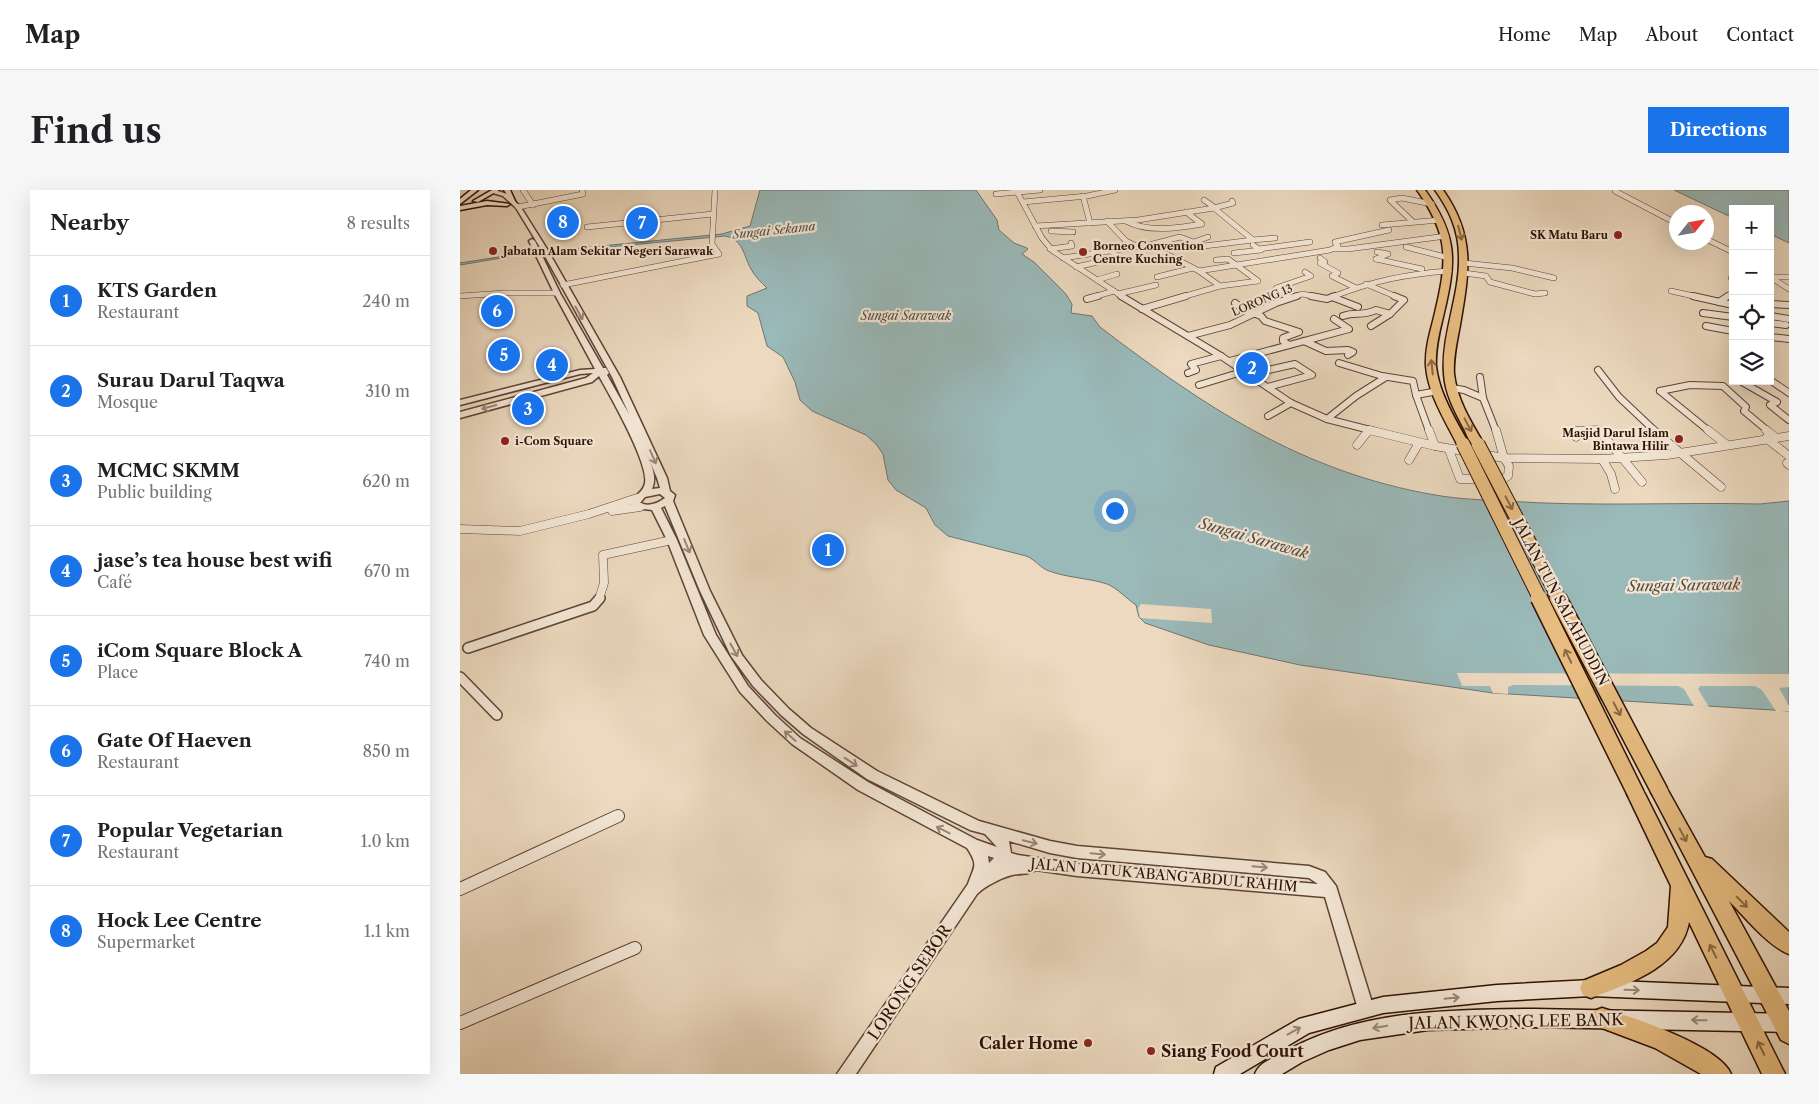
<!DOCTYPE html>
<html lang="en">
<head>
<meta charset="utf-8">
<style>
  :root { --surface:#fff; --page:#f6f6f6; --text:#202124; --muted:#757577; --line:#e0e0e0; --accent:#1a73e8 }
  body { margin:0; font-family:"Libre Caslon Text",serif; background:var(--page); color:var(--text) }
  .controls { position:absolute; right:15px; top:15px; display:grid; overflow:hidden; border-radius:0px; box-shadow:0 5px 20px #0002 }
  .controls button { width:45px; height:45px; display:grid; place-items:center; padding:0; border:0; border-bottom:1px solid var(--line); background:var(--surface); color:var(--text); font:25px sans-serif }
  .compass { position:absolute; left:1209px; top:15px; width:45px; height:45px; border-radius:50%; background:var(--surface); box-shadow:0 5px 20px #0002; rotate:59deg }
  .you { position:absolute; left:654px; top:320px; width:18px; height:18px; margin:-12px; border:4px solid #fff; border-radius:50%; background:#1a73e8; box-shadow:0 0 0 8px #1a73e833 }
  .badge { display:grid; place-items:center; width:32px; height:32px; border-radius:50%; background:var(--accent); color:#fff; font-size:16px; font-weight:700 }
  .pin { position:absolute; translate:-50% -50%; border:2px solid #fff; box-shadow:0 1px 5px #0006 }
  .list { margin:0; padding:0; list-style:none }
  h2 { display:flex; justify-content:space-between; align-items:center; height:65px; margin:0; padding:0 20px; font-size:21px }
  h2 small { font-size:16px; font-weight:400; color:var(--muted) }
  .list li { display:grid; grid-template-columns:32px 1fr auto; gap:15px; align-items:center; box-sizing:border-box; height:90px; padding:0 20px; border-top:1px solid var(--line) }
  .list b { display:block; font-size:19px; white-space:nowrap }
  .list p { margin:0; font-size:16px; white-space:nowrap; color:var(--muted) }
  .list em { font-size:16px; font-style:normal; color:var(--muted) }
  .icon { flex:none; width:28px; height:28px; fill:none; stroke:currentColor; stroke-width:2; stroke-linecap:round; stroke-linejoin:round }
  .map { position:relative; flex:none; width:1329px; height:884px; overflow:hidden; border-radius:0px }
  header { display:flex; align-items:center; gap:30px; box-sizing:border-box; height:70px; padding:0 25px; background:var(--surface); border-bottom:1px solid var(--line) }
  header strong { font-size:24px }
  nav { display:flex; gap:28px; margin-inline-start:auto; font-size:18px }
  .intro { display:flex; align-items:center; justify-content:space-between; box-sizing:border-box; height:120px; padding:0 30px }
  h1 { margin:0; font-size:35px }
  .button { padding:12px 22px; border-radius:0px; background:var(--accent); color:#fff; font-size:18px; font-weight:700 }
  main { display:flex; gap:30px; padding:0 30px }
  aside { flex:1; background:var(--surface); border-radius:0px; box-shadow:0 5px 20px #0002 }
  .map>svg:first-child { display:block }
  .water { fill:#9ab9b9; stroke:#6f7671 }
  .pier { fill:#ecd9bf }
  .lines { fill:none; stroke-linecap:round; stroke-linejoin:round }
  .minor-far4-casing { stroke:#5e4333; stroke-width:6 }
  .minor-far3-casing { stroke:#5e4333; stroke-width:8 }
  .minor-far2-casing { stroke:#5e4333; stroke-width:9 }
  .minor-far1-casing { stroke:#5e4333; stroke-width:12 }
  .minor-casing { stroke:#5e4333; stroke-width:14 }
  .tertiary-casing { stroke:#5e4333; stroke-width:3 }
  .secondary-casing { stroke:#2f1104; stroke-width:3 }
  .trunk-casing { stroke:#2f1104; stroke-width:3 }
  .minor-far4 { stroke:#f3e6d5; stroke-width:5 }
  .minor-far3 { stroke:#f3e6d5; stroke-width:6 }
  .minor-far2 { stroke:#f3e6d5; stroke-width:8 }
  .minor-far1 { stroke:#f3e6d5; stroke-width:9 }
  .minor { stroke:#f3e6d5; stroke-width:12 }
  .tertiary { fill:#f3e6d5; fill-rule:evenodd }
  .secondary { fill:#f3e6d5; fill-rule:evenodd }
  .trunk { fill:#e6bc80; fill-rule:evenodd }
  .trunk-bridge-far1-casing { stroke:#2f1104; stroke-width:15; stroke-linecap:butt }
  .trunk-bridge-casing { stroke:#2f1104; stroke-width:19; stroke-linecap:butt }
  .trunk-bridge-far1 { stroke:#e6bc80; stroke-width:13 }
  .trunk-bridge { stroke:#e6bc80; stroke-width:16 }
  .oneway { stroke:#8a6642 }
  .oneway2 { stroke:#9b8677 }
  .poi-dot { fill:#8f2418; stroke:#f3e6d5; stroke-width:2 }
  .labels { text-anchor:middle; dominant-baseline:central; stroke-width:4.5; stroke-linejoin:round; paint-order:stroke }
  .far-poi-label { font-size:11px; font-weight:bold; fill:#2f1104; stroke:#f3e6d5; text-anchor:start }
  .far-street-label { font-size:11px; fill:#2f1104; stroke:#f3e6d5 }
  .far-water-label { font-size:12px; font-style:italic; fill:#544c43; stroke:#f3e6d5 }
  .street-label { font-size:14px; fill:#2f1104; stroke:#f3e6d5 }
  .water-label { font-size:15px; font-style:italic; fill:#544c43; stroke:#f3e6d5 }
  .near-street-label { font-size:16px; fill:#2f1104; stroke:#f3e6d5 }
  .near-poi-label { font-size:16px; font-weight:bold; fill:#2f1104; stroke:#f3e6d5; text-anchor:end }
</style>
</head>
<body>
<header>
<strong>Map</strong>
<nav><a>Home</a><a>Map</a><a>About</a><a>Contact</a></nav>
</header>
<div class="intro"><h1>Find us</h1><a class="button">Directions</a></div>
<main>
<aside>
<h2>Nearby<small>8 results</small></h2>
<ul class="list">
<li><span class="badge">1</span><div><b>KTS Garden</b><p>Restaurant</p></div><em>240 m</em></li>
<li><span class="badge">2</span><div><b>Surau Darul Taqwa</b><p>Mosque</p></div><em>310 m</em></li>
<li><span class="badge">3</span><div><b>MCMC SKMM</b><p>Public building</p></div><em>620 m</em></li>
<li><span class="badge">4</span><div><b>jase’s tea house best wifi</b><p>Café</p></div><em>670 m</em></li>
<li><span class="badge">5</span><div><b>iCom Square Block A</b><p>Place</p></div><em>740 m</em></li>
<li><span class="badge">6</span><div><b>Gate Of Haeven</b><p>Restaurant</p></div><em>850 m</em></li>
<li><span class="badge">7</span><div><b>Popular Vegetarian</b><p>Restaurant</p></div><em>1.0 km</em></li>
<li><span class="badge">8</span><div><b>Hock Lee Centre</b><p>Supermarket</p></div><em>1.1 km</em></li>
</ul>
</aside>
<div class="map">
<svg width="1329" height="884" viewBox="0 0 1329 884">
  <rect width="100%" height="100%" fill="#ecd9bf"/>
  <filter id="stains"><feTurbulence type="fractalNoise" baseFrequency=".004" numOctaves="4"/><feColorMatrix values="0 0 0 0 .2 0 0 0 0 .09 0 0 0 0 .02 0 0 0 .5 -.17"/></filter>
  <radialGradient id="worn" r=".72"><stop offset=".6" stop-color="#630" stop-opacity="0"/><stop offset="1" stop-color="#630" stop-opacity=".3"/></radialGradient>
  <g class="water">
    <path d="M300,0h216l21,30 2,10 15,13 13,5 1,1 -6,5 12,8 32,32 6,10 -1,9 21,3 8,11c105,80 202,145 335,168 23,4 48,5 71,6 85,6 170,1 254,3l29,-3v210l-296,-18 -193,-28 -91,-20 -64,-22 -6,-6 -3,-12c-9,-6 -19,-17 -29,-21 -18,-6 -39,-6 -58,-13 -9,-3 -14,-12 -23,-15l-78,-20 -13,-11 -9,-17 -30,-18 -8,-10 -5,-26 -7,-10 -10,-9 -54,-24 -12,-11 -5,-18 -12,-25 -16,-11 -9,-33 -11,-7v-10l20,-8c-6,-6 -12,-11 -16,-19 -8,-14 -7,-29 -26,-33l-212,20 -53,9v-2l51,-8 211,-21 28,-8z"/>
    <path d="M1214,0h115v53l-19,-9v-25h-37v9z"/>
  </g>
  <g class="pier">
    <path d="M681,414l70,5 1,14 -72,-5 -2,-9z"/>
    <path d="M997,483l332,1v13l-10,1 10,18v5h-13l-14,-21 -7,-4h-55l-2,3 11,18 -15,-1 -10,-17 -6,-3 -165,-1 -5,2v7l-15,-1 -3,-7h-28z"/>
  </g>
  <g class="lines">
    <defs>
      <g id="minor-far4">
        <path d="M63,0l10,15"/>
        <path d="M556,0l26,48 11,13 70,46"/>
        <path d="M1155,1l61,32"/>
        <path d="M536,4l44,-4"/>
        <path d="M623,6l7,27"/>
        <path d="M744,10l10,7"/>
        <path d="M563,12l64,-6 28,-6"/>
        <path d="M58,17l65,-13 -1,-4"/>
        <path d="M754,18l19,-5 -1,-2"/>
        <path d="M647,31l19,20 12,6"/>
        <path d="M666,31c22,12 53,7 76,3l-16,-12"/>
        <path d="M952,31l-22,-21 12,-2 30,6"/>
        <path d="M922,35l58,-5"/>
        <path d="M575,36l103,-6 76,-12 39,32 -49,6 -24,-9 -31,8 50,26 21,15"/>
        <path d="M127,37l126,-13"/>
        <path d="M591,41l22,1"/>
        <path d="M1246,49l27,13"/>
        <path d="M793,50l22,-2"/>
        <path d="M734,52l14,-5"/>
        <path d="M793,55l6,4 51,-7"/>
        <path d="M946,57l43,11"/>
        <path d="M590,59l22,-3 -1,-3"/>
        <path d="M874,59h14l98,-13"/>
        <path d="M651,61l12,10"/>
        <path d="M774,63l27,-3"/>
        <path d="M603,68l86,-13"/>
        <path d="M860,68l5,4 -5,1 18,10 -6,3 24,12"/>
        <path d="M916,69l46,10"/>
        <path d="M916,69l12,-5 -11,-2"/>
        <path d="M1004,73l48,5 42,10"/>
        <path d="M616,77l22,-5"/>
        <path d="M739,81l131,-21 8,-4 -3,-4 54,-12"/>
        <path d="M1004,83l22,3 4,6 45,12 10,-1"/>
        <path d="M697,87l36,-9"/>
        <path d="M1310,87l19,12"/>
        <path d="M1311,87h18"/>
        <path d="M1271,88l2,1"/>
        <path d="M637,90l20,-6"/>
        <path d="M906,94l31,13"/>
        <path d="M103,95l156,-31 -7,-10 3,-54"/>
        <path d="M1211,101l27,6"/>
        <path d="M658,104l38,-9"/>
        <path d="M0,106l45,-3h52"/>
        <path d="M633,107l21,-6"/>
        <path d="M722,107l38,-11 38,-5 -30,-22 -12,1"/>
        <path d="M828,107l-12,-9 35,-12 -6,-4"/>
        <path d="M833,107l9,-3 16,3"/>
        <path d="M872,107c41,-16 73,-23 117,-26"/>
        <path d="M1266,107l3,-2"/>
      </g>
      <g id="minor-far3">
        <path d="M661,106l100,60 70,47 36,16 47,12"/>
        <path d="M826,106l3,2"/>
        <path d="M851,106l16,3 8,-3"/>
        <path d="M1233,106l40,9"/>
        <path d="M872,107l26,10"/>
        <path d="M627,109l11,-3"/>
        <path d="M1259,112l9,-6"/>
        <path d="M775,113l15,11"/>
        <path d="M1310,114l19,1"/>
        <path d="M682,119l44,-13"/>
        <path d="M793,123l8,3 4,5 34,11 -16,6v3l6,4"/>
        <path d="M1243,123l30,4"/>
        <path d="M883,126c13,-5 18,1 33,-6l14,4"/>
        <path d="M1310,126l19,3"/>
        <path d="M1310,133l16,2"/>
        <path d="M911,136l19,-12 14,-14 -10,-4"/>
        <path d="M1246,136l27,5"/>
        <path d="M728,146l42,-11 46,-22 21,-7"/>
        <path d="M1310,147l19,2"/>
        <path d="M844,151l22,10 22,-1 5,2 -5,3"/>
        <path d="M770,171l119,-32 -15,-10"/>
        <path d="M879,173l43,13 31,5 3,14"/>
        <path d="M1138,180l21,27 36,34"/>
        <path d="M728,183l8,-3 -5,-6 30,-8"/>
        <path d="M790,184l45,-10 17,11 -44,12"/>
        <path d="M1020,187l3,21 13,33"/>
        <path d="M1310,190l19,13"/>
        <path d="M1282,192l35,20 -7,3 19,15"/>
        <path d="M739,195l46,-14"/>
        <path d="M992,198l12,2 19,8"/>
        <path d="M1200,201l30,-6 33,1 23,21 -2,4 24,20"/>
        <path d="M1200,201l49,40"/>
        <path d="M808,226l23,-13"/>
        <path d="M867,229l29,-23 30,-19"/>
        <path d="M969,241l-13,-36 22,-4"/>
        <path d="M1117,241h23"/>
      </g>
      <g id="minor-far2">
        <path d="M909,240l66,16 -6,-16"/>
        <path d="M1036,240l8,28 98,1 65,-4 122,-19"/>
        <path d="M1193,240l68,57"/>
        <path d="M1248,240l19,15"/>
        <path d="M1306,240l9,7"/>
        <path d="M1116,247l-2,-6 25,-1 43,52"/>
        <path d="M1306,248l23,18"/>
        <path d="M897,255l12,-15"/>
        <path d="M975,256l69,12 5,8 -1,10 -5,3h-43l-11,-29"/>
        <path d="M1142,269l9,15 4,15"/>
        <path d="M949,270l10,-17"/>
        <path d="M1329,272l-2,1 2,2"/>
        <path d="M152,321l28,-4"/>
        <path d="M0,339l60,2 69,-17 48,-16"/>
        <path d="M139,409l5,-16 -1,-28 69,-15"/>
      </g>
      <g id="minor-far1">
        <path d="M8,458l125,-42 7,-8"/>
        <path d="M0,487l37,38"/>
      </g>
      <g id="minor">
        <path d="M0,699l158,-73"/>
        <path d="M0,833l175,-75"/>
      </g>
      <path id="tertiary" d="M35,0l12,4 13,12 27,43 73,128 47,101 3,13 5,4 -2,6 37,90 32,64 19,25 28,29 22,19 66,43 102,50 71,20 27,5 232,20 16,6 11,14 38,123 -2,5 -6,3 -6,-3 -2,-5 -33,-112 -248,-21 -41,-6c-7,5 -15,3 -24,5 -11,3 -27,11 -35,19l-121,180h-19l131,-190c6,-18 11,-18 -1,-36l-109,-58 -66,-46 -25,-23 -27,-29 -36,-57 -37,-95 -15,-30 -17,-2 -5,-4c4,-9 14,-12 15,-21 4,-20 -35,-87 -46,-107l-7,6 -132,36v-6l126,-34 7,-5 -13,1 -120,31v-5l120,-30 15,-1 -41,-76 -25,-52 3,-2 3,2 25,52 43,75h3l3,5 -2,2 22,39 -17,-37 -71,-128 -25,-41 -13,-12 -10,-3zM185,260l12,28 3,10 -8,1c6,-14 -2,-26 -7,-39zM200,304l5,4c-7,5 -16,9 -25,5l5,-6zM205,316l35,85 31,65 22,30 28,29 22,19 64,45 103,51 15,4 12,13 -20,-7 -109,-58 -68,-44 -25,-23 -27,-29 -32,-51 -39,-95 -16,-32zM549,651l41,12 27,5 232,20 9,6 -241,-20 -59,-9 -7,-2zM528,666l6,2 -5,5z"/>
      <g id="secondary">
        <path d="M11,0h7l-18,14v-5z"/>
        <path d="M32,0h7l-21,12 -5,-1z"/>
        <path d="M44,0h6l6,13h-4z"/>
        <path d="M27,11l23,3 -3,2 -20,-1 -27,5v-4z"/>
        <path d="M1131,790l198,8v16l-198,-8 -94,5 -114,12 -74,20 -69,41h-26l2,-7 83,-48 84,-22 114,-12z"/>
        <path d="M1074,819l255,5v18l-255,-5 -106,3 -68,10 -31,10 -27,12 -20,12h-27c4,-11 16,-15 26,-20 76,-45 168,-44 253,-45z"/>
      </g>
      <g id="trunk">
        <path d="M957,0h8c34,48 31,72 18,127 -4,16 -8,33 -7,49 3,28 20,54 33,78l-6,4 -6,-4c-12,-24 -29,-50 -31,-78 -1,-17 4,-33 8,-49 13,-55 17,-79 -17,-127z"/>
        <path d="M975,0h8c33,47 26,82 17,135 -3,16 -7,33 -6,49 3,26 17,48 30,70l-6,4c-8,-2 -11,-14 -15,-21 -9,-17 -18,-34 -19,-53 -3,-39 16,-78 15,-117 0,-26 -9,-46 -24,-67z"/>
        <path d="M1200,595l6,2 39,70 7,2 77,73v22c-21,-8 -44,-37 -60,-53l60,110v33l-8,-4 -130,-248 3,-5z"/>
        <path d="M1176,597l6,2 3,5 140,280h-23l-73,-152c-8,45 -61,62 -98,76l-8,-3 -3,-7 3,-7 38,-16 25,-14 11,-8 11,-16 3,-41 -44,-92 3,-5z"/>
        <path d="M1142,818c30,9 118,38 129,66h-30l-46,-26 -61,-23 -3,-7 3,-7z"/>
      </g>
    </defs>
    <use href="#minor-far4" class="minor-far4-casing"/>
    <use href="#minor-far3" class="minor-far3-casing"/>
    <use href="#minor-far2" class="minor-far2-casing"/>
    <use href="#minor-far1" class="minor-far1-casing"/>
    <use href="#minor" class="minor-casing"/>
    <use href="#tertiary" class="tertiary-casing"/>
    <use href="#secondary" class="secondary-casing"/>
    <use href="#trunk" class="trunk-casing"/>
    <use href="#minor-far4" class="minor-far4"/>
    <use href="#minor-far3" class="minor-far3"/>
    <use href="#minor-far2" class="minor-far2"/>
    <use href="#minor-far1" class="minor-far1"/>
    <use href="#minor" class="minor"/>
    <use href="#tertiary" class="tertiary"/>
    <use href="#secondary" class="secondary"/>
    <use href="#trunk" class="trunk"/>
    <defs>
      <g id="trunk-bridge-far1">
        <path d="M1003,254l77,155"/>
        <path d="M1018,254l81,155"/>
      </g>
      <g id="trunk-bridge">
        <path d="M1079,408l97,196"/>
        <path d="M1098,408l102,194"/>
      </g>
    </defs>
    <use href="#trunk-bridge-far1" class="trunk-bridge-far1-casing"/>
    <use href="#trunk-bridge" class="trunk-bridge-casing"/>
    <use href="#trunk-bridge-far1" class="trunk-bridge-far1"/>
    <use href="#trunk-bridge" class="trunk-bridge"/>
  </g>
  <defs><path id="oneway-shaft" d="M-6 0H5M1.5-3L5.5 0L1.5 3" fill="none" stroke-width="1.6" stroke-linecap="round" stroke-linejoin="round" transform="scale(1.25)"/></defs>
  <g class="oneway">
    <use href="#oneway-shaft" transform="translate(1000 43) rotate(76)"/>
    <use href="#oneway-shaft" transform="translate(972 177) rotate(-96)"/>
    <use href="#oneway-shaft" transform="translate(1008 235) rotate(62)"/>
    <use href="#oneway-shaft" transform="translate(1049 313) rotate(62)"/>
    <use href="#oneway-shaft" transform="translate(1108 466) rotate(-116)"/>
    <use href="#oneway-shaft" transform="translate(1157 519) rotate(62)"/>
    <use href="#oneway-shaft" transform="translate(1223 645) rotate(62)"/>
    <use href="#oneway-shaft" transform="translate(1282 712) rotate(45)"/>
    <use href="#oneway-shaft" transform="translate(1253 761) rotate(-117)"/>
    <use href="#oneway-shaft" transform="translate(1301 858) rotate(-116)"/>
  </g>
  <g class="oneway2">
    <use href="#oneway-shaft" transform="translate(119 123) rotate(61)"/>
    <use href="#oneway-shaft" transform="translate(29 217) rotate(165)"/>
    <use href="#oneway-shaft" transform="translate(193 267) rotate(66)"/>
    <use href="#oneway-shaft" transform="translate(227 356) rotate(68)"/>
    <use href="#oneway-shaft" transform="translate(274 460) rotate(61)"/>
    <use href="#oneway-shaft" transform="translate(330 546) rotate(-138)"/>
    <use href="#oneway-shaft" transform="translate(391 572) rotate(33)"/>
    <use href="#oneway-shaft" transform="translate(483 640) rotate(-153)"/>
    <use href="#oneway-shaft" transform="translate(570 652) rotate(14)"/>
    <use href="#oneway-shaft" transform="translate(638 664) rotate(5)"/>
    <use href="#oneway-shaft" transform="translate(800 677) rotate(5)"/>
    <use href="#oneway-shaft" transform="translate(1172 800) rotate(2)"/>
    <use href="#oneway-shaft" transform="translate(992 808) rotate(-6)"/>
    <use href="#oneway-shaft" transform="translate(1239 830) rotate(-179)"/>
    <use href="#oneway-shaft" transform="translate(920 837) rotate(170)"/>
    <use href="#oneway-shaft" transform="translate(834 841) rotate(-29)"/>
  </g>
  <g class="poi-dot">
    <circle cx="1158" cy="45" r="5"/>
    <circle cx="33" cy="61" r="5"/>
    <circle cx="623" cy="62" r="5"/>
    <circle cx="1219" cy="249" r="5"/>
    <circle cx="45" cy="251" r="5"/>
    <circle cx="628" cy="853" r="5"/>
    <circle cx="691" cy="861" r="5"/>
  </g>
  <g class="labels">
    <g class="far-poi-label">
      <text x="1148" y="45" text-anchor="end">SK Matu Baru</text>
      <text x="633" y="56">Borneo Convention<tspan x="633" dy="13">Centre Kuching</tspan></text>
      <text x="43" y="61">Jabatan Alam Sekitar Negeri Sarawak</text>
      <text x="1209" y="243" text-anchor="end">Masjid Darul Islam<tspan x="1209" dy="13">Bintawa Hilir</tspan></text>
      <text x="55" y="251">i-Com Square</text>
    </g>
    <g class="far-street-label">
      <text transform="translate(802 110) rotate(-23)">LORONG 13</text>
    </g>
    <g class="far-water-label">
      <text transform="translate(314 40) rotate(-6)">Sungai Sekama</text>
      <text x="446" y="125">Sungai Sarawak</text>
    </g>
    <g class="street-label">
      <text transform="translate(1101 412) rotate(62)">JALAN TUN SALAHUDDIN</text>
      <text transform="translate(704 685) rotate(5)">JALAN DATUK ABANG ABDUL RAHIM</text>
    </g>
    <g class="water-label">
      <text transform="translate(794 348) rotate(16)">Sungai Sarawak</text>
      <text transform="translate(1224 395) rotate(-1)">Sungai Sarawak</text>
    </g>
    <g class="near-street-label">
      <text transform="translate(449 792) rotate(-56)">LORONG SEBOR</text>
      <text transform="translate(1056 831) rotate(-1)">JALAN KWONG LEE BANK</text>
    </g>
    <g class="near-poi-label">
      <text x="618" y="853">Caler Home</text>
      <text x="701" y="861" text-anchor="start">Siang Food Court</text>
    </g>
  </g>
  <rect width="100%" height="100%" filter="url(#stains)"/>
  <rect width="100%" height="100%" fill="url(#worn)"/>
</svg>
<div class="controls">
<button>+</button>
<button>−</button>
<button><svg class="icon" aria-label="locate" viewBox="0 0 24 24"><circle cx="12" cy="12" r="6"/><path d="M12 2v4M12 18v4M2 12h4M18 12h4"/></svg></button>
<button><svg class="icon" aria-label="layers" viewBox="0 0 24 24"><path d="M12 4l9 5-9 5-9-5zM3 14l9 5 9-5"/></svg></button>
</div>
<svg class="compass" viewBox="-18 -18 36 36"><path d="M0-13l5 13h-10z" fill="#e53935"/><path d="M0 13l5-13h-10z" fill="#757577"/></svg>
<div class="you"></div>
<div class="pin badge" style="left:368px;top:360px">1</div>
<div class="pin badge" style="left:792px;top:178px">2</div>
<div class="pin badge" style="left:68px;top:219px">3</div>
<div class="pin badge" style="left:92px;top:175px">4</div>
<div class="pin badge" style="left:44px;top:165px">5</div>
<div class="pin badge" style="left:37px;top:121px">6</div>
<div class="pin badge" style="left:182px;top:33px">7</div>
<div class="pin badge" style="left:103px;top:32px">8</div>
</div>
</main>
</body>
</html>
